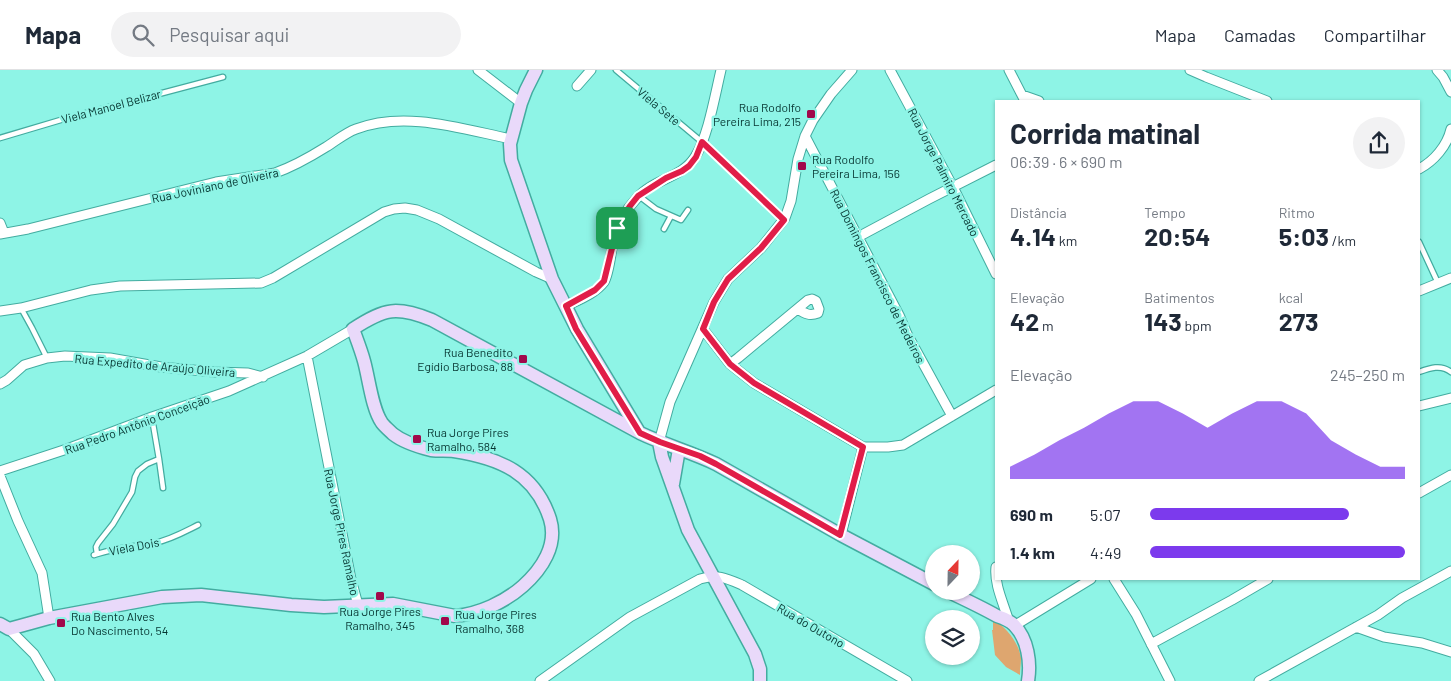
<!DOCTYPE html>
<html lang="pt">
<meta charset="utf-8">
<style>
:root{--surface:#fff;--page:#f2f2f3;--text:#1f2937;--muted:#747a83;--line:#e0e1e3;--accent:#7c3aed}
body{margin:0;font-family:Barlow,sans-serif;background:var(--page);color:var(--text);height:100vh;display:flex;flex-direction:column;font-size:19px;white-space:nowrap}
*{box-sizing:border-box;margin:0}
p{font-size:16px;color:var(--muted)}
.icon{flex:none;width:28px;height:28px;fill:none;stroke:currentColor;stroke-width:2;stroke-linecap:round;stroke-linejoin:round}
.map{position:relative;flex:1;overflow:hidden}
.sheet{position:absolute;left:995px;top:30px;width:425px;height:480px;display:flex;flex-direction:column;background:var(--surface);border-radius:0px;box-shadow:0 1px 4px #0004}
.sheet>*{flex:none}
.needle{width:32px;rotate:22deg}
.controls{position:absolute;left:925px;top:475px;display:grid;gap:10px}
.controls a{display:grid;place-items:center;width:55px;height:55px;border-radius:50%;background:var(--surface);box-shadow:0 1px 4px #0004;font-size:25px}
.pin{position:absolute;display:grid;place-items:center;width:42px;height:42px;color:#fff;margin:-21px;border-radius:10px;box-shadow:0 2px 8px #0006}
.round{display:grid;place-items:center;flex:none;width:52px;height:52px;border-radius:26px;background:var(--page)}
.summary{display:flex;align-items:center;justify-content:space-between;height:85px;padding:0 15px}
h1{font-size:28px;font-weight:700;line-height:38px}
.stats{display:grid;grid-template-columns:repeat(3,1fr);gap:8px;height:85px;padding:5px 15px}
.stats div{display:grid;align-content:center}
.stats b{font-size:25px;font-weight:700}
.stats small{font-size:14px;font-weight:400}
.stats p{font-size:14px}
.chart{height:140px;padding:10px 15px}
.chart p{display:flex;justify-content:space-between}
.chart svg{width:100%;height:90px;margin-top:5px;fill:var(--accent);opacity:.7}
ul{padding:0 15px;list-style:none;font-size:16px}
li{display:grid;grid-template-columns:80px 60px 1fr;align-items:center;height:38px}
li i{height:12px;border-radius:6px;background:var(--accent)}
header{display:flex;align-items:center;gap:30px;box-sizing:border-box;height:70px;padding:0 25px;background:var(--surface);border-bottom:1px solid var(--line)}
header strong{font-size:24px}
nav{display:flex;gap:28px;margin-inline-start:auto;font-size:18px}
.search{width:350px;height:45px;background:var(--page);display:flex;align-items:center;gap:12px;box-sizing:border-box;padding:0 18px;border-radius:28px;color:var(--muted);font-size:19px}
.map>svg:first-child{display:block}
</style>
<header>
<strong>Mapa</strong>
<div class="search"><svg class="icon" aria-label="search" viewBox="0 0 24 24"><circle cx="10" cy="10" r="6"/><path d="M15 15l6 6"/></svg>Pesquisar aqui</div>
<nav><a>Mapa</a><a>Camadas</a><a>Compartilhar</a></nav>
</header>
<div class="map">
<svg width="1451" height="611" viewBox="0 0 1451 611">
<rect width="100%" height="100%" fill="#8ef4e6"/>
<path fill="#dea66f" d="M993,549c13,8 26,24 28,39 0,6 -1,11 -1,17l-14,-8 -11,-12 -3,-25h1z"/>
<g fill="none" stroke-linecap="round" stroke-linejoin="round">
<g stroke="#43aca0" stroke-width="7">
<path id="lane" d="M616,0l86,72 83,78
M0,68l64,-19 159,-42
M639,126l17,13 25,11 7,-10
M664,159l7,-13
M1419,172l19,41
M21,238l11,20 15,30
M1419,302c11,-4 22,-8 32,0
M152,348l7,41 4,29
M97,484c19,-6 38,-8 57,-11 16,-3 30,-11 44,-18
M94,485l3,-1 -1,-7 2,-4 15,-19 19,-32 3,-15 3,-6 9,-7 12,-5"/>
</g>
<g stroke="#43aca0" stroke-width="11">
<path id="street" d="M478,0l43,33
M890,0l63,117 43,87
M1009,0l16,31
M1190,0l16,7 61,24
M1437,0l6,7 8,15
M577,16l14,-16
M1022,25l17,6
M805,66l94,179 8,19 45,82
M1419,99c15,-8 28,-23 32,-40
M0,153l4,10
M0,164l28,-5 188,-47 59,-9c17,-6 35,-16 51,-26 10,-6 19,-14 30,-18 49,-19 106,0 155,10
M858,167l71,-38 67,-34
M1419,221l32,-13
M566,236c12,-6 29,-12 38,-24 6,-10 7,-33 10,-45 3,-14 13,-28 23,-39 16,-19 45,-20 58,-41 13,-20 20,-62 26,-87
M0,241l21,-3 70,-18 29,-4 141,-3 12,-5 111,-66 10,-3 11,-1 12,2 22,9 97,53 16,7
M703,259l27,35 24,19 109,64 -22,88
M307,286l44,223 7,26
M730,294l8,-6 70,-58 4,-1 4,2 3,8 -1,4c-8,3 -13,1 -20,-4
M0,314l7,-4 17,-15 23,-7 18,-2 45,2 51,9 53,5 34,1 15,4
M1419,336l32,-8
M659,372l11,-40 44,-100 14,-23 33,-31 24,-30 6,-17 7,-42 7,-23 8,-16 18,-26 21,-24
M863,377h25l15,-2 93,-55
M0,401l67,-22 85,-32 77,-26 78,-35 46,-27
M0,406l18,45 24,52 7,45
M1419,423l32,-18
M996,497c-2,18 8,37 13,55
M1114,509l22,35 34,67
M1014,556l77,-47
M1356,557l28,10 38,6 29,9
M9,559l25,25 16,27
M1151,574l81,-44 36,-21
M540,611l90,-64 70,-38c18,-5 26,-1 42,6l165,96
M1259,611l119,-66 24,-17 49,-27"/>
</g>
<g stroke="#43aca0" stroke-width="15">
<path id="secondary" d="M536,0l-10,20 -5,13 -11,41 1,16 41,119 25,50 62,103
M659,372l3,15 26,73 67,124 5,15v12
M673,414l6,-35
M947,521c17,8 34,16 50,25 6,2 13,5 17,9 14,14 17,38 14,56
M0,554l9,5 40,-11 113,-21 39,-2 90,10 33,2 69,-3 62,12c24,-2 50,-14 68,-30 19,-17 35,-41 27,-67 -15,-46 -50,-61 -96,-68 -7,-1 -15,0 -23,-1 -12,-3 -28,-8 -38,-16 -3,-3 -8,-7 -11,-11 -10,-14 -13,-44 -18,-62 -3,-11 -7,-21 -11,-32 32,-21 44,-23 79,-9l208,113c25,12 51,19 76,31l125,71 93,49"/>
</g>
<use href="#lane" stroke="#fff" stroke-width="4.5"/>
<use href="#street" stroke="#fff" stroke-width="9"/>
<use href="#secondary" stroke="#e9d9fa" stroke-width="12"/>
</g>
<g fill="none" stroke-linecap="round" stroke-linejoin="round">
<g stroke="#fff" stroke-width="10">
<path id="route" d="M702,72l82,78 -23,28 -33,31 -14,23 -11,27 27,35 24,19 109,64 -23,88 -124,-71 -16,-8 -40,-14 -20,-9 -64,-104 -10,-23 29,-16 9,-9 13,-53 13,-22 8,-10 28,-18 16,-7 7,-5 7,-9z"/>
</g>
<use href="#route" stroke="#e11d48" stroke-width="6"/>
</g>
<g fill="#a1084b" stroke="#8ef4e6" stroke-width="2">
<rect x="806" y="39" width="10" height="10" rx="2.5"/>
<rect x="797" y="91" width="10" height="10" rx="2.5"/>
<rect x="518" y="284" width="10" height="10" rx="2.5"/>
<rect x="412" y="364" width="10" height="10" rx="2.5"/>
<rect x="375" y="521" width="10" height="10" rx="2.5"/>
<rect x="440" y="546" width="10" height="10" rx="2.5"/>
<rect x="56" y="548" width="10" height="10" rx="2.5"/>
</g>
<g text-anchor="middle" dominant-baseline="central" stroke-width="5" stroke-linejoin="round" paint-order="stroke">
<g font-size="12" fill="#053430" stroke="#8ef4e6">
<text transform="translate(111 36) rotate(-15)">Viela Manoel Belizar</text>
<text transform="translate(659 36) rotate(40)">Viela Sete</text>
<text transform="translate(944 102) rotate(63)">Rua Jorge Palmiro Mercado</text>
<text transform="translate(215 115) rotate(-12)">Rua Joviniano de Oliveira</text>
<text transform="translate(878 206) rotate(63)">Rua Domingos Francisco de Medeiros</text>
<text transform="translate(155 295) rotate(5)">Rua Expedito de Araújo Oliveira</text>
<text transform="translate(137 354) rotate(-20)">Rua Pedro Antônio Conceição</text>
<text transform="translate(342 462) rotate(78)">Rua Jorge Pires Ramalho</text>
<text transform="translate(134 476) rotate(-11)">Viela Dois</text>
<text transform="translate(811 555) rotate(30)">Rua do Outono</text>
</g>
<g font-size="12" fill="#053430" stroke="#8ef4e6" text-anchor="start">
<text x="801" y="37" text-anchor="end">Rua Rodolfo<tspan x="801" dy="14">Pereira Lima, 215</tspan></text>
<text x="812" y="89">Rua Rodolfo<tspan x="812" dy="14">Pereira Lima, 156</tspan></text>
<text x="513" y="282" text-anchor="end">Rua Benedito<tspan x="513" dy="14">Egídio Barbosa, 88</tspan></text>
<text x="427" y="362">Rua Jorge Pires<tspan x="427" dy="14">Ramalho, 584</tspan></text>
<text x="380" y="541" text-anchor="middle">Rua Jorge Pires<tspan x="380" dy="14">Ramalho, 345</tspan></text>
<text x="455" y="544">Rua Jorge Pires<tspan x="455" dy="14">Ramalho, 368</tspan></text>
<text x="71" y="546">Rua Bento Alves<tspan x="71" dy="14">Do Nascimento, 54</tspan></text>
</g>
</g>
</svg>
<div class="controls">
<a><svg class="needle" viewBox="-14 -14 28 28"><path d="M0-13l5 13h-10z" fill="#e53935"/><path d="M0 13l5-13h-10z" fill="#747a83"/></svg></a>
<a><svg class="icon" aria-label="layers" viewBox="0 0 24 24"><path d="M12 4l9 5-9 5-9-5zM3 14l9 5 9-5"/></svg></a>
</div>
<div class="pin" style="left:617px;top:158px;background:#1e9e55"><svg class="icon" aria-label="arrive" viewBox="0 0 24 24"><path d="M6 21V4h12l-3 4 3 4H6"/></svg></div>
<section class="sheet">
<div class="summary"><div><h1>Corrida matinal</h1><p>06:39 · 6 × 690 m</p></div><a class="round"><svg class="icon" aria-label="share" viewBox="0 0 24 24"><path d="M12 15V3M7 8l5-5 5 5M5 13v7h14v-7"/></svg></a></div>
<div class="stats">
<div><p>Distância</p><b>4.14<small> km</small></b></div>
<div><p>Tempo</p><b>20:54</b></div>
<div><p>Ritmo</p><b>5:03<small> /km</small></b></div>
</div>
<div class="stats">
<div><p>Elevação</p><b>42<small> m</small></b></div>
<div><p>Batimentos</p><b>143<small> bpm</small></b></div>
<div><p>kcal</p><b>273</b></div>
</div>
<div class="chart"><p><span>Elevação</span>245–250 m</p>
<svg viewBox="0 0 160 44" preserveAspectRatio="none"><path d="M0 44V38L10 32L20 25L30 19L40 12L50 6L60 6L70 12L80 19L90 12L100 6L110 6L120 12L130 25L140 32L150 38L160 38V44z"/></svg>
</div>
<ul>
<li><b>690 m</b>5:07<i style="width:78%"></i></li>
<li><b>1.4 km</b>4:49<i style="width:100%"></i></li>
</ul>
</section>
</div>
